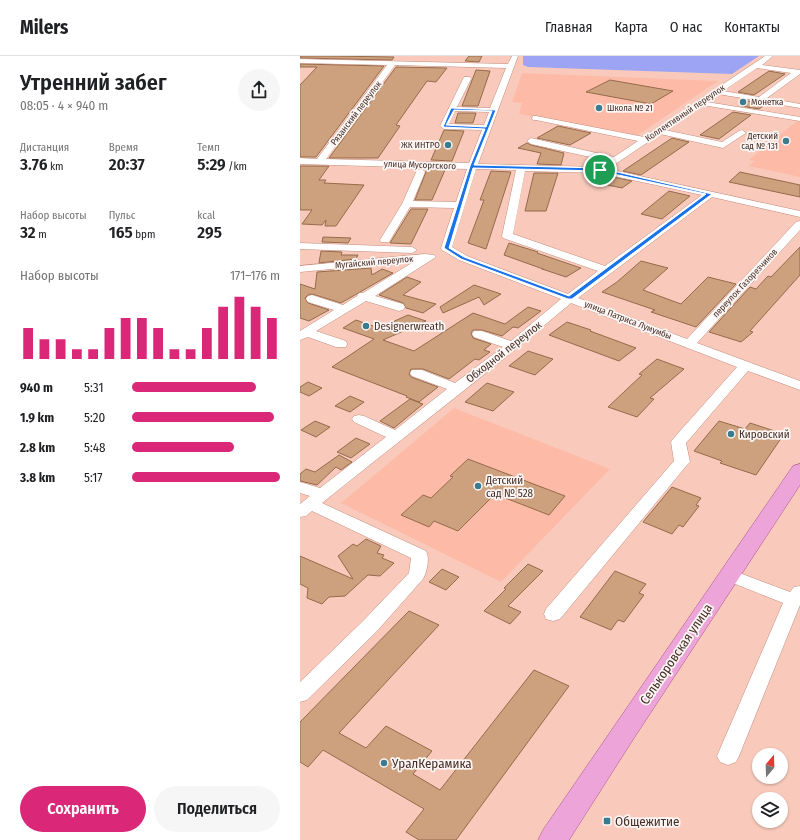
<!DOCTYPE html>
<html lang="ru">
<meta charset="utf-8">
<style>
:root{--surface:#fff;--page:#f6f6f6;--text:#202124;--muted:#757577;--line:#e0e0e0;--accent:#db2777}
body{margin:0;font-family:"Fira Sans Condensed",sans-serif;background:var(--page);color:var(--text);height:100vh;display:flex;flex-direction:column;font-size:15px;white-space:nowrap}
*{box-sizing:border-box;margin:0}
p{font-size:13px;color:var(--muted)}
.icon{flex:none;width:22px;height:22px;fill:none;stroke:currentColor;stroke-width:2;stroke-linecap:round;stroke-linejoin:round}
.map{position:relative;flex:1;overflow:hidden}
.drawer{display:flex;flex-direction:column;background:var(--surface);width:300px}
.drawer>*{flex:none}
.needle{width:26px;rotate:19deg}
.fabs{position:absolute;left:452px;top:692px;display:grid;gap:8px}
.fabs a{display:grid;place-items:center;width:36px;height:36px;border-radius:50%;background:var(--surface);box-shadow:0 1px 3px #0004;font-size:20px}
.pin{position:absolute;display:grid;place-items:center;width:34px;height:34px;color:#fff;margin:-17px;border:2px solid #fff;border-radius:50%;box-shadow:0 1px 4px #0007}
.round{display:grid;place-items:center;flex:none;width:42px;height:42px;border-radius:21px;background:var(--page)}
.overview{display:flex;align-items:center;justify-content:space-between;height:68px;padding:0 20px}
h1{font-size:22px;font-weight:600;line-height:30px}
.figures{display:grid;grid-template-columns:repeat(3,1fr);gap:6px;height:68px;padding:4px 20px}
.figures div{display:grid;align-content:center}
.figures b{font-size:17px;font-weight:600}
.figures small{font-size:11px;font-weight:400}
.figures p{font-size:11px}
.chart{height:112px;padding:8px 20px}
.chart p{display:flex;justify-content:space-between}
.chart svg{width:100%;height:72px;margin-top:4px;stroke:var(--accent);stroke-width:6}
.button{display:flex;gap:8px;margin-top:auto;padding:8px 20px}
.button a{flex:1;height:46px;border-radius:24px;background:var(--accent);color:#fff;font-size:16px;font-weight:600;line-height:46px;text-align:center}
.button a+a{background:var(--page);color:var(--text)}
ul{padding:0 20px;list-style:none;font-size:13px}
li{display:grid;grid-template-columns:64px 48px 1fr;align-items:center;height:30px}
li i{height:10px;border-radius:5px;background:var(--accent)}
header{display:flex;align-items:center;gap:24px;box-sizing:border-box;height:56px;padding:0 20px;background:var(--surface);border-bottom:1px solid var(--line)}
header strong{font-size:19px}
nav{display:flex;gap:22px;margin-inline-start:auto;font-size:14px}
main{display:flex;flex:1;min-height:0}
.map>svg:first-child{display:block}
</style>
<header>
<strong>Milers</strong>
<nav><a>Главная</a><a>Карта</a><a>О нас</a><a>Контакты</a></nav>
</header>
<main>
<section class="drawer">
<div class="overview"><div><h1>Утренний забег</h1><p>08:05 · 4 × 940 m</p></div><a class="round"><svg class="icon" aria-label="share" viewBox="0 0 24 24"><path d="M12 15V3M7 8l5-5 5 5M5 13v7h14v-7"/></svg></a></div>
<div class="figures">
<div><p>Дистанция</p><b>3.76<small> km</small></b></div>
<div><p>Время</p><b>20:37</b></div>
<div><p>Темп</p><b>5:29<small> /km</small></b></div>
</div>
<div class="figures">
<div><p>Набор высоты</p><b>32<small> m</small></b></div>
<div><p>Пульс</p><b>165<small> bpm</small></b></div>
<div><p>kcal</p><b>295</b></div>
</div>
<div class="chart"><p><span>Набор высоты</span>171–176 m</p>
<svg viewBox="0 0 160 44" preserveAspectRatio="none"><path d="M5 44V25M15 44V32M25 44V32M35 44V38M45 44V38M55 44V25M65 44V19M75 44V19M85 44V25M95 44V38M105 44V38M115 44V25M125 44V12M135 44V6M145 44V12M155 44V19"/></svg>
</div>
<ul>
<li><b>940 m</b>5:31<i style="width:84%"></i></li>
<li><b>1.9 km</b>5:20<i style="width:96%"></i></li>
<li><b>2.8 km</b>5:48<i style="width:69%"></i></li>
<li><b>3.8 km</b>5:17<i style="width:100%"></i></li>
</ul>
<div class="button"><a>Сохранить</a><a>Поделиться</a></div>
</section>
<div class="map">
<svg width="500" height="784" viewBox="0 0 500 784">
<rect width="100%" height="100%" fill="#f9cabc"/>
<path fill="#fdbba7" d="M222,17l196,8 -83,56 -116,-23 3,-11 -10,-1z
M497,65l3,1v55l-51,-11 6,-5 -6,-1z
M154,352l156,61 -109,113 -160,-79z"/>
<path fill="#9ca4f3" d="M223,0h236l-27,18 -204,-7 -5,-2z"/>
<path fill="#cda07e" stroke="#956b4b" d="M0,0h29l65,1 -2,3 -92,-2z
M169,0h13l-3,6 -14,-1z
M0,8l84,2 -68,91h-16v-72l17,-18h-17z
M96,11l51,1 -11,14 -9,-1 -31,44 4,1 -22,32h-49z
M176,14l14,1 -12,35h-16z
M469,15l16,3 -31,21 -16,-3z
M310,24l63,11 -22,13 -65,-12z
M448,45l18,3 -7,5 -18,-3z
M433,56l18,3 -32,24 -19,-4z
M158,57h18l-3,10h-18z
M258,70l33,7 -21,12 -33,-7z
M144,74l20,1 -12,30 -21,-1z
M372,82l17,4 -48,33 -18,-4z
M227,87l4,2 33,8 -3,12 -24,-1 4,-11 -23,-5z
M0,110h29l-10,14h7l-2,3 40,2 -28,41h-11l1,-6 -4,5 -20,-1 10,-14h-12z
M127,113l18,1 -13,30h-17z
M191,115l20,1 -25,77 -18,-6 16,-43h-4z
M440,116l60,13v12l-71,-15z
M234,117h24l-12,38h-21z
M313,121l19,4 -10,7 -19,-4z
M369,135l21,5 -28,23 -21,-5z
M111,153h17l-17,35 -21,-1z
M23,181l28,1 -3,5 -26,-1z
M209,187l29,9 -1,1 44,15 -15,9 -24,-8h1l-39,-14z
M500,191v28l-50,56 3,1 -12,10 -32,-10 41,-45 6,2 12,-13 3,1z
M21,195l21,1 -1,3h17l-2,4 -37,4z
M341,205l27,7 -25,22 38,14 27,-27 28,7 -40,43 -45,-15 4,-2 -53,-18 15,-10z
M71,212l1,7 10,-6 11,4 -52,30 -29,-9 -4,1 -3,3 3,5 21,7 -20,11 -9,-3v-34l15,5 2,-17z
M107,221l14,5 -18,13 33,9 -13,9 -17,-5 -3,-5 -24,-8z
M174,229l27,9 -17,11 -5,-8 -36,16 -3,-6z
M228,251l13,4 -23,17 -5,-1 -11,9 -20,-6h-9l-2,3 2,5 18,6 -7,6 6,2 -11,8 -4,-1 -26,20 -26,-10h-12l-2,5 2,3 27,10 -19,15 -13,-5 1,-1 -75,-29 42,-28 -31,-11 13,-8 23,8 29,-13 18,6 -43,19 31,11 59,-38 32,11z
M267,266l24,8 -1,1 46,17 -17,13 -70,-26z
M228,295l25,8 -18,16 -26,-9z
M357,303l27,10 -34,29 4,1 -17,18 -29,-10 34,-32 -3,-1z
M8,326l14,6 -13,8 -9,-4v-5z
M187,327l27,9 -21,19 -28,-9z
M50,340l14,6 -14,10 -15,-6z
M110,343l13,5 -29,24 -14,-7z
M15,365l15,6 -14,10 -15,-7z
M419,365l26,8 5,-6 34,11 -28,41 -36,-12 2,-2 -28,-10z
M56,382l14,6 -19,14 -14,-6z
M39,399l13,7 -11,8 -5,-3 -19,18 -17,-4v-7l6,-5 9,3z
M168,403l97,37 -16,19 -54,-21 -37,37 -24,-10 -5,6 -28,-12 22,-20 8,3 22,-21 -3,-1z
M372,431l29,11 -5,7 3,1 -16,21 -4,-2 -7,9 -29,-12z
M66,483l15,7 -4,7 7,2 -2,3 12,5 -14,13 -12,-1 -23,21 -16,1 -7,7 -15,-6 1,-10 -8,-4v-28l53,23 -15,-23 15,-12 4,2z
M228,508l15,7 -35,35 13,6 -11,12 -26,-13 22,-22 -2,-1z
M142,513l17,8 -13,13 -17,-8z
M315,515l31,13 -7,9 5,2 -20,27 -6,-2 -7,10 -31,-13z
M109,555l30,14 -100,108 27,15 20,-22 46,25 -19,23 27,16 94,-120 35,16 -113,154h-37l-13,-8 18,-23 -101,-59 -15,17 -8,-5v-40z"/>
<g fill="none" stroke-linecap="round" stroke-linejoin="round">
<g stroke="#c28c7b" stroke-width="1">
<path id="minor" d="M212,0h6l-40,108 120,3 10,-6 -77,-17 -4,-3 4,-3 83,19 24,-16 -102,-21h-3l-1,-2 1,-2h3l108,21 121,-81h8l-11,9 38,5v4l-33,24 33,6v4l-82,-14 -11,8 93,15v4l-98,-16 -37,25 57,12 17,-11 3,-1 4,3 -23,15 -63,-14 -52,35 192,42v6l-88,-20 -134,101 109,41 109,-117 4,-1v9l-103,113 103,38v9l-52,-19 -62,72 4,19 -3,3 -127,154 -7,2 -7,-2 -2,-5 2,-5 128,-148 -3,-19 2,-3 64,-72 -166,-64c-81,69 -166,133 -249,200l104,48c4,7 1,21 -3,28l-46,52 -70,69 -7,2v-20l63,-61 46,-48 2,-15 -99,-47 -6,5 -6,1v-13l10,-8 -10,-3v-11l20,6 66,-51 -32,-15 -2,-3 2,-3 5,-1 5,1 31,14 52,-41 -35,-13 -2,-3 2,-3h10l33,13 48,-36 -29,-10 -2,-3 2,-3h8l29,10 50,-42 -102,-39 -17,-10 -1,-2 13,-40 -44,-1 -21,35h-8l-1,-2 22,-36 15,-34h6l2,2 -12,29 43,1 11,-33 -167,-5v-6l17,1 70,-94 -87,-2v-4l208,5zM95,9l111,3 -16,40 -33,-1 14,-28 -1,-2h-6l-24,49 4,3 38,1 -13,33 -143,-4zM457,12l34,5 -32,24 -36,-6zM155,55l34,1 -5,13 -35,-1zM176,113l40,1 -14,66 1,2 95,33 -30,23 -101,-38 -15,-9zM225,115l75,2 102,22 -97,71 -92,-32z
M0,187l112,4 5,3 -5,3 -112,-4z
M125,198l9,1 2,2 -61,39 28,8 2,3 -2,3 -4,1 -33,-10 -50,30 30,10 1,3 -1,3h-10l-28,-10 -8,3v-9l34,-21 -26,-8 -2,-3 2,-3 4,-1 31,10 14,-9 2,-3h4l52,-32 -115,11v-6z
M429,513l61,23 4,-5 6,-1v19l-61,151 -3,6 -8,3 -8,-3 -3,-6 66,-153 -60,-24 -3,-4 3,-4z"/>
</g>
<g stroke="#a9548a" stroke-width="1">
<path id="major" d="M500,408v21l-166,253 -65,102h-31l5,-10 250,-364z"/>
</g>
<use href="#minor" fill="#fff" fill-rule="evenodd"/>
<use href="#major" fill="#eca4d9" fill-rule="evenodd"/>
</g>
<path fill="#1a73e8" stroke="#fff" fill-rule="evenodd" d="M151,52l45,2 -22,55 126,3 112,26 -140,105h-4l-107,-40 -17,-11 26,-82 15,-37 -42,-2zM154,54l38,1 -6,16 -40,-2zM173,112l127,3 106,23 -137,102 -105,-39 -15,-9z"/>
<g fill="#3a7c8e" stroke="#fcf6f4" stroke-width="1.5">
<circle cx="443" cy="46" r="4"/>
<circle cx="299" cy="52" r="4"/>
<circle cx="486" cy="85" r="4"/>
<circle cx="148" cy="89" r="4"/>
<circle cx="66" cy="270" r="4"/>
<circle cx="431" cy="378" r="4"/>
<circle cx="178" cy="430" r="4"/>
<circle cx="84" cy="707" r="4"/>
<rect x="303" y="761" width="8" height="8" rx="2"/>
</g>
<g text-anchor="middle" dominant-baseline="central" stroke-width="3.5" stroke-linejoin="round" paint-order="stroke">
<g font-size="9" fill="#452e27" stroke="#fcf6f4" text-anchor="start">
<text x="451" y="46">Монетка</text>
<text x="307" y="52">Школа № 21</text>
<text x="478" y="80" text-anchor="end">Детский<tspan x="478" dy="10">сад № 131</tspan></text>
<text x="140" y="89" text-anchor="end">ЖК ИНТРО</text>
</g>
<g font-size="9" fill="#452e27" stroke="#fcf6f4">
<text transform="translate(56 57) rotate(-53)">Рязанский переулок</text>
<text transform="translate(385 57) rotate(-34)">Коллективный переулок</text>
<text transform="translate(120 109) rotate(2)">улица Мусоргского</text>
<text transform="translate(74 206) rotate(-5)">Мугайский переулок</text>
<text transform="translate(445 227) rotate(-47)">переулок Газорезчиков</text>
<text transform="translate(328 264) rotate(21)">улица Патриса Лумумбы</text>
</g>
<g font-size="11" fill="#452e27" stroke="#fcf6f4" text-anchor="start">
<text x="74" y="270">Designerwreath</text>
<text x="439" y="378">Кировский</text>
<text x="186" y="424">Детский<tspan x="186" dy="13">сад № 528</tspan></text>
</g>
<g font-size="11" fill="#452e27" stroke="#fcf6f4">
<text transform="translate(204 296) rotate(-38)">Обходной переулок</text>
</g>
<g font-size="13" fill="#452e27" stroke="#fcf6f4">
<text transform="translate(376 598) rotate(-56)">Селькоровская улица</text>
</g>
<g font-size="13" fill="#452e27" stroke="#fcf6f4" text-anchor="start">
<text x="92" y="707">УралКерамика</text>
<text x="315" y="765">Общежитие</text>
</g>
</g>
</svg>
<div class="fabs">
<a><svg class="needle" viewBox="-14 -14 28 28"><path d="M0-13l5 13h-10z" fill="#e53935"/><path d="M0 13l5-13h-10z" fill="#757577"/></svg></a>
<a><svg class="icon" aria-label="layers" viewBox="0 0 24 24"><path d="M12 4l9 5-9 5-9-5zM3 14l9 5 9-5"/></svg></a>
</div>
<div class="pin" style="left:300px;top:114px;background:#1e9e55"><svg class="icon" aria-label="arrive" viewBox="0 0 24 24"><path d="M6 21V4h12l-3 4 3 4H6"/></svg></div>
</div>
</main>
